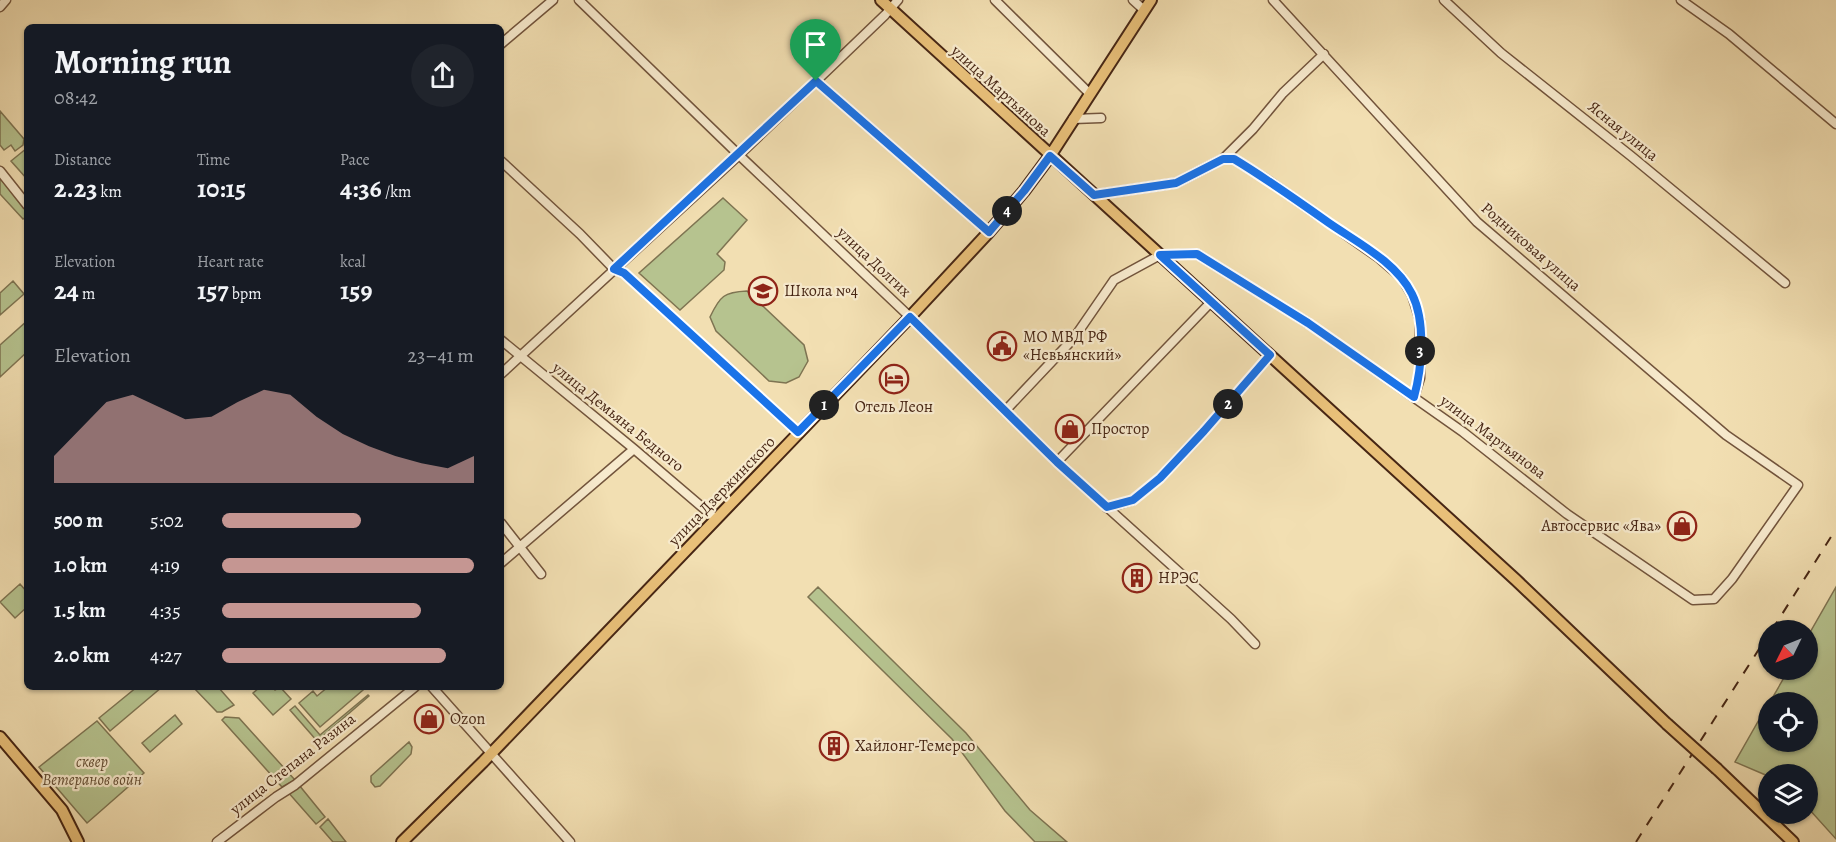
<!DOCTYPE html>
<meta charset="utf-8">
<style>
:root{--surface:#171b24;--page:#20242c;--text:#f1f3f6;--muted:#9ea1a6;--accent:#c59692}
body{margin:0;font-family:Alegreya,serif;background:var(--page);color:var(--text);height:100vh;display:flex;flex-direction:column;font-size:22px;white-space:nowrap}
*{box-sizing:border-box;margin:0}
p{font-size:20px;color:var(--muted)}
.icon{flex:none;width:33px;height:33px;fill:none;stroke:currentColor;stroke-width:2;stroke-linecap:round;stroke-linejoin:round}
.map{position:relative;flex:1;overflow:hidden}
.side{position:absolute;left:24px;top:24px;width:480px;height:666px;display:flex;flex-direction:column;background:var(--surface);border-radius:9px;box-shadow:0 2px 4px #0004}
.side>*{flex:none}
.needle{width:39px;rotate:227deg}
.controls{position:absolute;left:1758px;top:620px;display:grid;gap:12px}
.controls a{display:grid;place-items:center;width:60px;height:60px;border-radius:50%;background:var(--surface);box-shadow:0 2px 4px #0004;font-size:30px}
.pin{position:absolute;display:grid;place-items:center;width:51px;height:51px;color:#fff;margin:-62px -26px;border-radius:50% 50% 50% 0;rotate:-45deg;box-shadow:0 0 6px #0007}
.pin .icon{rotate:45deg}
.km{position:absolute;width:30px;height:30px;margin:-15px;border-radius:50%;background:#222;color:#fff;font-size:16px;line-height:30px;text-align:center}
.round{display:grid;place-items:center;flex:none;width:63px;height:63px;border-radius:32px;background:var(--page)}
.headline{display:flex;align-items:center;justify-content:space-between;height:102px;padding:0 30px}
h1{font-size:33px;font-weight:700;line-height:45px}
.metrics{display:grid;grid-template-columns:repeat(3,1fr);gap:9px;height:102px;padding:6px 30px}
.metrics div{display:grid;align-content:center}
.metrics b{font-size:26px;font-weight:700}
.metrics small{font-size:16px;font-weight:400}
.metrics p{font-size:16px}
.chart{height:168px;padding:12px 30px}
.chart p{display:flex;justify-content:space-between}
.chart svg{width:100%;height:108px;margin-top:6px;fill:var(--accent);opacity:.7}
ul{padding:0 30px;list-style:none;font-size:20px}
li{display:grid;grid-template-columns:96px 72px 1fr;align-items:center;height:45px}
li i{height:15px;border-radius:8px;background:var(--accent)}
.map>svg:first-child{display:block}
</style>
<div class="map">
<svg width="1836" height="842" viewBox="0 0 1836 842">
<rect width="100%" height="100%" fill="#f2dfb2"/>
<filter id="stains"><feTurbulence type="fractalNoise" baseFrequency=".00333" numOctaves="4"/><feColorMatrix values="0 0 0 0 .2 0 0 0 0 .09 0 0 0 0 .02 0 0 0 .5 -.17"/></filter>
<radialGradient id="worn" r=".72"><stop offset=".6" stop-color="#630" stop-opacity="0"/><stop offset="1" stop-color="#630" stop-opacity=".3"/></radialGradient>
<path fill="#b6c38f" stroke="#7e7452" stroke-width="1.5" d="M0,111l24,28 -1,6 -8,6 -4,-6 -7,5 -4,-5z
M27,148v31l-16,-18z
M0,178l27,33v5l-4,3 -23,-25z
M723,198l24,22 -30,34 8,8 -1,8 -44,40 -41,-37z
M13,281l11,13 -24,21v-22z
M747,291l57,54 4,16 -9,16 -13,6 -17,-2 -53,-50 -6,-14c10,-21 14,-25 37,-26z
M27,321v31l-27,25v-32z
M20,584l7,8v15l-12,11 -15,-16z
M818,587l148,146 64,77 37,32h-32l-30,-31 -53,-72 -144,-142z
M1836,587v252l-28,-31v-34h-40v2l-33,-14 33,-58v37h40v-39h-38l19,-33h19v-33z
M137,687h25l-52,44 -11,-13z
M193,687h25l16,18 -12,7h-5z
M260,687h12l3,3 5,-3 11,12 -18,16 -20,-22z
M328,687h27l8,3 -43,37 -21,-24 14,-12 4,5z
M368,695l1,1 -52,45 -27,-31 5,-4 25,29z
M175,715l7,9 -32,28 -8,-9z
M225,717l14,1 56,62 -13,7 -60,-67z
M97,721l47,52 -57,50 -48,-56z
M409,742l3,5 -1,7 -31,32 -5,1 -4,-5v-6z
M299,785l26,32 -9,7 -29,-33z
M328,819l18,23h-13l-13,-15z"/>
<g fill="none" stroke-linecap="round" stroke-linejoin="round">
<g stroke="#72543c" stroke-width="11">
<path id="minor" d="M579,0l160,155 171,162 147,145 174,157 24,25
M995,0l94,93
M1133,0l11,10
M1444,0l57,53 130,103 154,127
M1681,0l48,34 107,90
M0,7l6,-7
M501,44l52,-44
M816,81l173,151
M1073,119l28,-1
M1223,159h11l32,20 113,79 22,19 11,18 8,25v58l-6,19
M501,161l79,73 34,35 10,4 174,159
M0,171l27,34
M1094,195l82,-12 47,-24 30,-30 30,-36 41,-39
M501,340l133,109 82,70
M501,374l238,-219 146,-140 13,-15
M1005,411l69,-73 40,-58 46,-25 37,-1 111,69 155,109 104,82 126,86 21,-1 18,-20 66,-94 -72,-50 -249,-213 -204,-222
M1057,462l155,-161
M1107,508l26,-8 27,-22 44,-47 66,-76
M501,523l40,51
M501,563l133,-114
M432,687l138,155
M217,842l59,-45 19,-12 120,-98"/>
</g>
<g stroke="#472614" stroke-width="14">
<path id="major" d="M881,0l635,580 151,144
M0,737l62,73 16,32
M1717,769l76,73
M402,842l81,-80 427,-445 79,-85 35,-41 26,-35 101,-156"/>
</g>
<use href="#minor" stroke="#f7eacd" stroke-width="8"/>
<use href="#major" stroke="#e9c079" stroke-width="10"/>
<path stroke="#472614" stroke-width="2" stroke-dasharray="10 10" stroke-linecap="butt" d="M1772,630l64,-101
M1636,842l132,-207"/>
<g stroke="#472614" stroke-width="14" stroke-linecap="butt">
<path id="major-bridge" d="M1667,724l50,45"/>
</g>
<use href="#major-bridge" stroke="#e9c079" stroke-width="10"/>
</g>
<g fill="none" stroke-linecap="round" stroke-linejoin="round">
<g stroke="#fff" stroke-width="12">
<path id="route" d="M816,81l173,151 35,-41 26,-35 44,39 82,-12 47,-24h11c33,20 64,42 95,64 29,20 67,39 83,71 14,28 10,74 2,103l-106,-74 -111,-69 -37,1 110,100 -66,76 -44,47 -27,22 -26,7 -50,-45 -147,-145 -112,115 -174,-159 -10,-4z"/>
</g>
<use href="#route" stroke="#1a73e8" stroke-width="8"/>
</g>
<defs>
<g id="school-ring" transform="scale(1.5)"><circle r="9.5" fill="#f7eacd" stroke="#8f2418" stroke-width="1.5"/><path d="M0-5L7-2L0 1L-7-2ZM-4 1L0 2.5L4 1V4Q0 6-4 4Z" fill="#8f2418"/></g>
<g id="civic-ring" transform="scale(1.5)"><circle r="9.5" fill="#f7eacd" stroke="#8f2418" stroke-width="1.5"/><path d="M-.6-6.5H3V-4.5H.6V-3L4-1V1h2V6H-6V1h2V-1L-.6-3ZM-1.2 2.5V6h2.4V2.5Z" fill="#8f2418"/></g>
<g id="hotel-ring" transform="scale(1.5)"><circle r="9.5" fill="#f7eacd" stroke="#8f2418" stroke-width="1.5"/><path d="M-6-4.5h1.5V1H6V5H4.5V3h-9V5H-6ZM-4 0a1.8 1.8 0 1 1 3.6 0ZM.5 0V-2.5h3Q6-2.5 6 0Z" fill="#8f2418"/></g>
<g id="shop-ring" transform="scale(1.5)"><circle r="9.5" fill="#f7eacd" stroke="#8f2418" stroke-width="1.5"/><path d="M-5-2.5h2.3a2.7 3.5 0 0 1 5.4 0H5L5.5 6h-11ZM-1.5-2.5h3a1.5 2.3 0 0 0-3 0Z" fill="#8f2418"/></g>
<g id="building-ring" transform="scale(1.5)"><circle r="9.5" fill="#f7eacd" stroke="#8f2418" stroke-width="1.5"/><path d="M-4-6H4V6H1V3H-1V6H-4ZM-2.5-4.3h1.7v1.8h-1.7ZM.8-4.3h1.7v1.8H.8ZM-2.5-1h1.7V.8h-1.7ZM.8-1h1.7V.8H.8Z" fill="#8f2418"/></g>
</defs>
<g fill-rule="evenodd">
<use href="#school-ring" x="763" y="291"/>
<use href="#civic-ring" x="1002" y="346"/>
<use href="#hotel-ring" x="894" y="379"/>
<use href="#shop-ring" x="1070" y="429"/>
<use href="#shop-ring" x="1682" y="526"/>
<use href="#building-ring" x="1137" y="578"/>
<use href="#shop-ring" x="429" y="719"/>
<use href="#building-ring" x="834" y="746"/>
</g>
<g text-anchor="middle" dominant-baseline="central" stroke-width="4.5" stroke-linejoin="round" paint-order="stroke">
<g font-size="16" fill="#472614" stroke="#f7eacd">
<text transform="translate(1001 91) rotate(42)">улица Мартьянова</text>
<text transform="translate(1623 131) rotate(39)">Ясная улица</text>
<text transform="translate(1531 247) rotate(41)">Родниковая улица</text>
<text transform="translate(874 262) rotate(43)">улица Долгих</text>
<text transform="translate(618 417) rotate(39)">улица Демьяна Бедного</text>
<text transform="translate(1493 437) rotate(37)">улица Мартьянова</text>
<text transform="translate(722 491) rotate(-46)">улица Дзержинского</text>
<text transform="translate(293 764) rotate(-38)">улица Степана Разина</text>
</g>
<g font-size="16" fill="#472614" stroke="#f7eacd" text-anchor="start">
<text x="784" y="291">Школа №4</text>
<text x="1023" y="337">МО МВД РФ<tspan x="1023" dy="18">«Невьянский»</tspan></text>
<text x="894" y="407" text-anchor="middle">Отель Леон</text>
<text x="1091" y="429">Простор</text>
<text x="1661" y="526" text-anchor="end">Автосервис «Ява»</text>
<text x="1158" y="578">НРЭС</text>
<text x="450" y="719">Ozon</text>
<text x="855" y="746">Хайлонг-Темерсо</text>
</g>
<g font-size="16" font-style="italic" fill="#634d33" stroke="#f7eacd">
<text x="92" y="762">сквер<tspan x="92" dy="18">Ветеранов войн</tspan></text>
</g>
</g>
<rect width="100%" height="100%" filter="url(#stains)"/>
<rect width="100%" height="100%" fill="url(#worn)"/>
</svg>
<div class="controls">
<a><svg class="needle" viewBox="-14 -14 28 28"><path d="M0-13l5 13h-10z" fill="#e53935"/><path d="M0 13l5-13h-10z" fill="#9ea1a6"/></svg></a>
<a><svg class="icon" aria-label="locate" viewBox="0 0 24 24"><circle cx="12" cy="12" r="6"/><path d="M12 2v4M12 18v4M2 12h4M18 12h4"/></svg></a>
<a><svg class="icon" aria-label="layers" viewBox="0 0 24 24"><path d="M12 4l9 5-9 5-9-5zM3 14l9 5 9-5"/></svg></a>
</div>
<div class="pin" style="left:816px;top:81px;background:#1e9e55"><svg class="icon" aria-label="arrive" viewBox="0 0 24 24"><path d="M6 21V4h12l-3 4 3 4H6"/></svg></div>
<b class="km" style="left:824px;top:405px">1</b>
<b class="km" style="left:1228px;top:404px">2</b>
<b class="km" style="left:1420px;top:351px">3</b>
<b class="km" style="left:1007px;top:211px">4</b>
<section class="side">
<div class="headline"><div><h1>Morning run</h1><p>08:42</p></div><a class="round"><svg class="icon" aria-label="share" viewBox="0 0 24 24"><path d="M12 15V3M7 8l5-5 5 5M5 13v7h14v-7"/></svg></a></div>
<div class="metrics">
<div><p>Distance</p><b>2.23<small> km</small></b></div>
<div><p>Time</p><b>10:15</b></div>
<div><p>Pace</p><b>4:36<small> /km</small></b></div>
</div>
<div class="metrics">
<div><p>Elevation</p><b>24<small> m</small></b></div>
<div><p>Heart rate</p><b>157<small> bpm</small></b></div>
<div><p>kcal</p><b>159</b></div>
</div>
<div class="chart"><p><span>Elevation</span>23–41 m</p>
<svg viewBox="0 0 160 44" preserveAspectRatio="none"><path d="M0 44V33L10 22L20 11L30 8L40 13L50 18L60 17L70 11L80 6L90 8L100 17L110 24L120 29L130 33L140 36L150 38L160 33V44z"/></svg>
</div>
<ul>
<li><b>500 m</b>5:02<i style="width:55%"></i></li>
<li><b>1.0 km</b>4:19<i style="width:100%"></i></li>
<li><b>1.5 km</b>4:35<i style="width:79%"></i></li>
<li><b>2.0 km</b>4:27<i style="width:89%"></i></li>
</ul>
</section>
</div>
